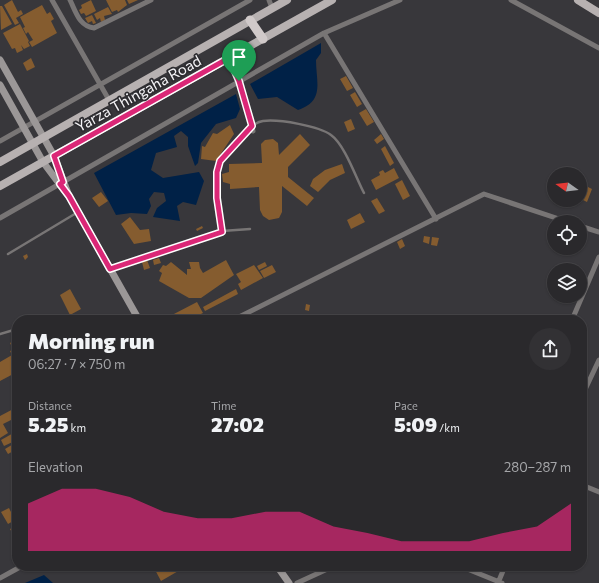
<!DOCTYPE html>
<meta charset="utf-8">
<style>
:root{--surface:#2a292c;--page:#323134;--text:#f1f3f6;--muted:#a5a6a9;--line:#464548;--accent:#db2777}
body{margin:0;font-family:Commissioner,sans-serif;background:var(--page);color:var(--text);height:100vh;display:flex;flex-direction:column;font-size:15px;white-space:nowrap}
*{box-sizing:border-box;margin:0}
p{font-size:13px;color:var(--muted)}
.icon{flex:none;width:22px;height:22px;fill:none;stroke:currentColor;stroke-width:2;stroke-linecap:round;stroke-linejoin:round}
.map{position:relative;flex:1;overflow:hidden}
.drawer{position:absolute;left:12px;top:315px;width:575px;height:256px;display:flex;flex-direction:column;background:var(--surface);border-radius:16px;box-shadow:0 1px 3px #0004,0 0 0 1px var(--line)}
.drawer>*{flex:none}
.needle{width:26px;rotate:284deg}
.tools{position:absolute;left:547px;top:167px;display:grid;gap:8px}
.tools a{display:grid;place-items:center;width:40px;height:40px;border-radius:50%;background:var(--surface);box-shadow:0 1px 3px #0004,0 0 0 1px var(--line);font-size:20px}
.pin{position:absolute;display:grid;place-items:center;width:34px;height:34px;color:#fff;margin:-41px -17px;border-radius:50% 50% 50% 0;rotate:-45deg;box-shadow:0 0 4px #0007}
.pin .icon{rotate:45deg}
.round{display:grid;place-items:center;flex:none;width:42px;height:42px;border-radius:21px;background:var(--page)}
.summary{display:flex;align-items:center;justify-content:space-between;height:68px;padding:0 16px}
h1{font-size:22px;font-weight:800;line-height:30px}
.metrics{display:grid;grid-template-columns:repeat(3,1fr);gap:6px;height:68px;padding:4px 16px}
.metrics div{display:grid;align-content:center}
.metrics b{font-size:20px;font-weight:800}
.metrics small{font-size:11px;font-weight:400}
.metrics p{font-size:11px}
.chart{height:112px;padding:8px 16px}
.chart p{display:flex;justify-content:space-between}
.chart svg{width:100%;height:72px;margin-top:4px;fill:var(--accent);opacity:.7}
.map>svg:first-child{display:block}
</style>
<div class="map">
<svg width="599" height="583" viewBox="0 0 599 583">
<rect width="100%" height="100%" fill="#38373b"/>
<path fill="#002147" d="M321,43v10l-5,7c0,22 9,41 -18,50l-21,-13 -19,2 -8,-15z
M236,94l4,15 -4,9 -20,6 -15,19 -3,20 -3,3 -7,-20v-9l-7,-6 -7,5 3,11 -21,6 -5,17 12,8 36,-6 5,9 -8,24 -13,-3 -6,4 3,15 -27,-4 4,-9 9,-7 -2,-8 -10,-1 -5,7 2,7 -4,8 -16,-1 -15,2 -22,-42z
M44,575l9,8h-28z"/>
<path fill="#855c2f" d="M12,0l6,12 3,-2 2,4 -7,4 3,5 -4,2 -11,-20z
M91,0l5,11 -10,5 -2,-3 -3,1 -2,-4 3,-2 -1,-3z
M106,0h19l2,5 -9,7 -1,-2 -5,2z
M127,0h11l-9,4z
M42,5l5,9 3,-2 4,7 -3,2 6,12 -25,14 -3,-5 4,-2 -5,-8 -2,2 -3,-6 2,-1 -5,-10z
M0,6h2l10,18 -11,6z
M108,7l4,7 -8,2 1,4 -4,2 -1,-4 -3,2 -3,-6z
M92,15l4,8 -3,1 -1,-3 -4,2 -3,-5z
M20,24l9,17 -1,1 2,4 -6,3 -3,-4 2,5 -6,3 -2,-5 -3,1 -9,-16z
M31,58l4,9 -8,4 -4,-8z
M346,76l7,12 -6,3 -7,-12z
M355,92l7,12 -5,3 -7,-12z
M366,109l8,13 -7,4 -8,-13z
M351,119l4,10 -7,3 -4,-10z
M230,125l4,9 -18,27 -15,-2 1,-13 3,1 8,-14 4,1z
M300,134l10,11 -22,22v10l26,21 -7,8 -25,-20v26l-3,6 -10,2 -6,-4 -3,-6 -1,-23 -29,2v-5l-7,-2 -1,-8 7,-2v-8l33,-1 -1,-19 4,-4 8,-1 5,4 1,12z
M381,134l3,5 -7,5 -3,-4z
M385,146l9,17 -4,3 -9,-17z
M342,164l3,9 -15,7 -12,12 -8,-6 3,-7 12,-9z
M394,168l5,10 -23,12 -5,-10 9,-5 -1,-3 4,-2 2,3z
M402,180l8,16 -7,4 -8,-16z
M586,186l6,3 -5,13 -6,-3z
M101,192l7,9 -9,6 -7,-9z
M377,198l8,13 -6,3 -8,-13z
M360,213l5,9 -14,7 -4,-9z
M130,217l10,13 9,-1 2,12 -17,3 -13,-20z
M202,226l1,2 -6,3 -1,-2z
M424,236l6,1 -1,7 -6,-2z
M432,237l7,1 -2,8 -6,-1z
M402,239l3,7 -5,3 -3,-7z
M27,254l1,3 -3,3 -2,-4z
M159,258l2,5 -7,2 -1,-5z
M147,260l3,8 -6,2 -2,-8z
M226,260l8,15 -33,23h-12l-30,-17 3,-8 -3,-2 4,-6 3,1 5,-4 16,13v-6h4l-2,-7h10l1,6 3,5z
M265,262l2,4 -8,4 -2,-4z
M254,265l9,13 -22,12 -3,-6 3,-2 -5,-8z
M272,265l4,7 -12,6 -4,-7z
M70,289l11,20 -11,6 -10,-20z
M236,289l2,5 -33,17 -2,-4z
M197,302l6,11 -13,6 -1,-2 -5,3h-9l-3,-5z
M306,304l4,1 -1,6 -4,-1z
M84,314l3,6h-8l-1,-2z
M17,339v33l-17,9v-19l12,-7 -2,-4 6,-3 -3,1 -3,-6z
M17,407v10l-14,7 5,9 -8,5v-22z
M17,431v9l-13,6 -3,-6z
M15,443l2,6 -9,5 -3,-5z
M9,508l6,12 -7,4 -7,-12z
M15,526l2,4 -1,10 -6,-11z
M153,566h34l-26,15z
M197,566h7l1,2 -6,3z"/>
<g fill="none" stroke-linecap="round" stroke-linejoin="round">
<path stroke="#787575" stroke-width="2.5" d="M222,231c-3,-19 -9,-41 -5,-60 3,-14 31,-48 46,-50 16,-2 56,5 68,14 14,10 25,43 33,58
M8,254l70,-42
M111,269l111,-38 28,-2
M0,334l17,-5"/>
<path stroke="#787575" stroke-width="5" d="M52,0l57,100
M70,0c6,12 9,26 24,28l57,-28
M269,0l3,8
M511,0l88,48
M324,33l76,-33
M229,58l10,23 14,50
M0,141l250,-141
M0,218l324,-185 112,186
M580,226l19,6
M233,320l251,-126 84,28
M572,320l27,-63
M582,396l17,-36
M582,485l17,7
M460,566l42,17
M0,578l22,-12
M297,583l37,-17
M498,583l7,-17"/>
<path stroke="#9b9797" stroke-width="7" d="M0,60l54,96 15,40 70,124
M0,85l43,77 21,28
M277,566l12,17"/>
<path stroke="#b7b1b1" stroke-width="8" d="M578,0l21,13
M0,162l287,-162
M0,186l332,-186"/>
<path stroke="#d0c9c9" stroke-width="9" d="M250,20l13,19"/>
</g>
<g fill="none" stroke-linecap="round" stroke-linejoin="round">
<g stroke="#fff" stroke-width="8">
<path id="route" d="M229,58l10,23 13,45 -32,35 -3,11v26l5,34 -112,37 -41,-73 -9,-12 3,-2 -9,-26z"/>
</g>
<use href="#route" stroke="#db2777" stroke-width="5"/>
</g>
<g text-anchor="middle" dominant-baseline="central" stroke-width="3.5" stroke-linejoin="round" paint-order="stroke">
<g font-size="15" fill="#f5f4f7" stroke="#2e2d31">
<text transform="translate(138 93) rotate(-29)">Yarza Thingaha Road</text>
</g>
</g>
</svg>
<div class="tools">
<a><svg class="needle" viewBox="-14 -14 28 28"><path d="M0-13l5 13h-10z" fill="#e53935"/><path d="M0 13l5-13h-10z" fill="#a5a6a9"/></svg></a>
<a><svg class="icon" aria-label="locate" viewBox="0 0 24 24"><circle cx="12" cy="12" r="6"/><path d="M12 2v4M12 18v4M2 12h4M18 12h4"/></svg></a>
<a><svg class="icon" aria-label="layers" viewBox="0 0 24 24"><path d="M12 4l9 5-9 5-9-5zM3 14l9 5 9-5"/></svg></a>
</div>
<div class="pin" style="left:239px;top:81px;background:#1e9e55"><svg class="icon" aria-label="arrive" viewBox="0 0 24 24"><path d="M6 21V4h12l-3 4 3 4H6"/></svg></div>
<section class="drawer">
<div class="summary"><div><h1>Morning run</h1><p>06:27 · 7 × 750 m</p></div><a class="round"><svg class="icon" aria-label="share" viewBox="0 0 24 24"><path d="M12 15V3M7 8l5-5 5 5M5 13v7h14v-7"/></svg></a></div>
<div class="metrics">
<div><p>Distance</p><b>5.25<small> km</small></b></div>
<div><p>Time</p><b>27:02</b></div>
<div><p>Pace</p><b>5:09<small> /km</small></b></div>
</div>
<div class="chart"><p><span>Elevation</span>280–287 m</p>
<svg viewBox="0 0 160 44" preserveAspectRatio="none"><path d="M0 44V15L10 6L20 6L30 11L40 20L50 24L60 24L70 20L80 20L90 29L100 33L110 38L120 38L130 38L140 33L150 29L160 15V44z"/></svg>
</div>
</section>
</div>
